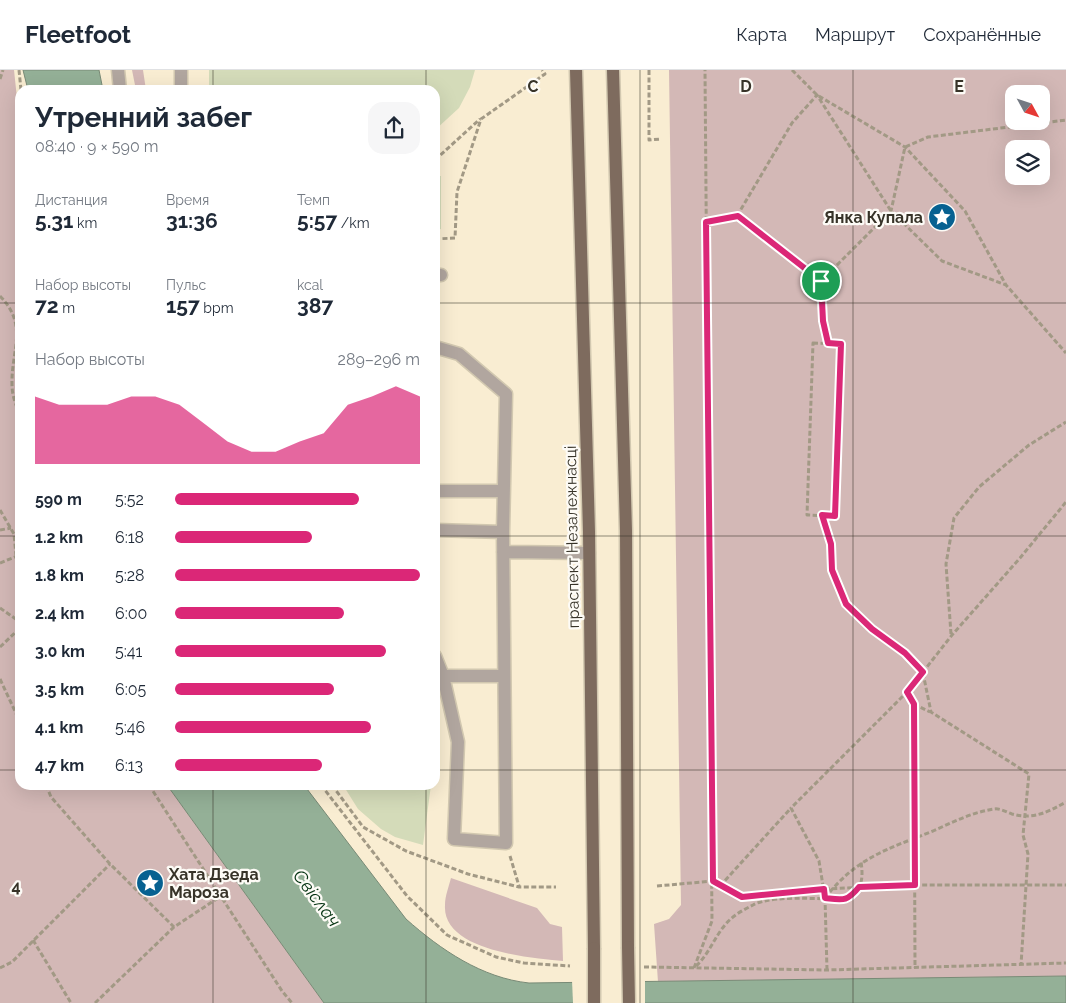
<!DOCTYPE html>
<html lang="ru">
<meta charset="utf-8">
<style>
:root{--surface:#fff;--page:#f6f6f7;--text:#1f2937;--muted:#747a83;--line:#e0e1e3;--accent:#db2777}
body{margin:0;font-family:Raleway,sans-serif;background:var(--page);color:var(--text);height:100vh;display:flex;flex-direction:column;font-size:19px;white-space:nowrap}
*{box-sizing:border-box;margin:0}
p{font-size:16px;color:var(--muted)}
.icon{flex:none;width:28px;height:28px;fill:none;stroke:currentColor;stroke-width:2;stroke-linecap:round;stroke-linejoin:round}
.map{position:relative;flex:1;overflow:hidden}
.details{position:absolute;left:15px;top:15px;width:425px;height:705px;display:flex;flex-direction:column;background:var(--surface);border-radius:15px;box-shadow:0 5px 20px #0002}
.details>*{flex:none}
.needle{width:32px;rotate:130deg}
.controls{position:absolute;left:1005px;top:15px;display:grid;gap:10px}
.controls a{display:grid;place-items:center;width:45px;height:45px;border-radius:10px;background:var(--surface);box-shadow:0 5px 20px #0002;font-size:25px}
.pin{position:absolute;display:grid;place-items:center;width:42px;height:42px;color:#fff;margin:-21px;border:2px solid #fff;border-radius:50%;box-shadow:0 1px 5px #0007}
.round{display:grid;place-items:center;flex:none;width:52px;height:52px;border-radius:15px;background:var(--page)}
.overview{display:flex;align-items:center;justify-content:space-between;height:85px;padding:0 20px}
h1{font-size:28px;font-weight:700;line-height:38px}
.figures{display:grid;grid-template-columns:repeat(3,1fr);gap:8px;height:85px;padding:5px 20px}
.figures div{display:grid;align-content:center}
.figures b{font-size:21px;font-weight:700}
.figures small{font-size:14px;font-weight:400}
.figures p{font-size:14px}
.chart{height:140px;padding:10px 20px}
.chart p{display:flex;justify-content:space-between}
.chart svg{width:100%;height:90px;margin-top:5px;fill:var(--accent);opacity:.7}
ul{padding:0 20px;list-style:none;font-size:16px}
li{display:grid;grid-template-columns:80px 60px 1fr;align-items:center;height:38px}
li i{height:12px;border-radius:6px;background:var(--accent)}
header{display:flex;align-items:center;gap:30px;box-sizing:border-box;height:70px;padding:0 25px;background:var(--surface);border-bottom:1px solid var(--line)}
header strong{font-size:24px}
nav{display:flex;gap:28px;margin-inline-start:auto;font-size:18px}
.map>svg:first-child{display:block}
</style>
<header>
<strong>Fleetfoot</strong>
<nav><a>Карта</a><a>Маршрут</a><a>Сохранённые</a></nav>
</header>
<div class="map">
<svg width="1066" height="933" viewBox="0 0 1066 933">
<rect width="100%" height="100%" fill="#f9edd2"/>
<path fill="#d3b8b6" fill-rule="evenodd" d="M0,0h14l6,57v658h147l157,218h-324z
M132,0h11l3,20h-10z
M669,0h397v906l-408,6 -4,-58 15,-5 12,-14zM1014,24h27v27h-27zM1014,79h27v27h-27z
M451,808l86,30 13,16 12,3 1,34c-32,-3 -121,-10 -118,-56 0,-9 4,-19 6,-27z"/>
<path fill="#94b097" stroke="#788a76" d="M23,0h76l4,20h-75z
M167,715h137l102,134c35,31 76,59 123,64l537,-7v27h-742z"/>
<path fill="#f9edd2" d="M645,909v24h-72l-1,-23z"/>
<path fill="#d4dbb9" d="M209,0h266l-5,17 -11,21 -24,22v-40h-132l-2,-3 -7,3h-85z
M435,106h6v53l-6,1z
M435,347l5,21 -5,16z
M343,715h88l-8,60 -28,-8 -14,-8 -23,-20z
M149,806l8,8 -11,9 -7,-8z"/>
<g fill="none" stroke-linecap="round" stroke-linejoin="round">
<g stroke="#d2c8b0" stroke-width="15">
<path id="minor" d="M118,0l2,20
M181,0v20
M435,205h6
M435,277l24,7 47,40 -3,138 3,311 -52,-4 4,-97 -15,-66 -8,-20
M435,421h68
M435,460l68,2
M503,482l86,1
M443,606h61"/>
</g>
<g stroke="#d2c8b0" stroke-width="15">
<path id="major" d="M576,0l13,462 5,416
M613,0l13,461 2,416"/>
</g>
<path stroke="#a29985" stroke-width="3" stroke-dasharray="5 2.5" stroke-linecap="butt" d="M19,0l2,20
M649,0v70l12,-1
M792,0l25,25 88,52 60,64 41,74 60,68
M0,9l3,-9
M435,90l45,-41
M737,146l55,-93 25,-28 74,116 51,50 64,24
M706,152l31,-6 84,65 2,40 6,22
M435,169l20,-1 2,-46 24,-73 64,-45 -3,-4
M821,211l70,-70 14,-64 23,-10 138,-17
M0,226c29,30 11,54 12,89 0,10 4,21 8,30
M813,273l28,1 -6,172 -28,-1z
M20,398v48
M0,440l14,24 2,21
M822,445l9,29 1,26 15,33 25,26 33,24 18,19 29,-37 68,-77 46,-56
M0,460l11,-2
M0,493l20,-8
M0,538l20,14
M951,564l-5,-70 8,-46 25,-31 50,-42 37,-23
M0,577l20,-19
M923,603l8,39 98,62 -6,61 5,19 -7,111
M0,609l20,43
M907,622l7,12 1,264
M914,634l16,8
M46,715l5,12 59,67 64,63
M149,715l133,206 10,12
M321,715l86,111 40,39 49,22 28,6 46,3
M332,715l31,42 43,24 62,23 51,13h37
M510,786l9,30
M657,816l56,-5 29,16 82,-8 91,-4h151
M720,816l71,-78
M825,828c32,-41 63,-49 108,-67 20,-9 40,-19 61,-22 6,-1 12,3 18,5 21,6 36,-2 54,-12
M33,870l38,63
M696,896c13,-12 18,-28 29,-41 7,-9 18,-15 28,-20 23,-13 91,-2 99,-8 11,-9 11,-23 9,-35
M644,897l183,3 239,-7
M0,898l12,-6 98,-98
M694,898l18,-47 -7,-851
M827,900l-2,-72 -6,-37 -28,-53 116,-116 16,-20
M95,933l79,-76 47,-31"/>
<use href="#minor" stroke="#b1a69f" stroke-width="12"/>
<use href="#major" stroke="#7e6b5e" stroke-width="12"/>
<g stroke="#d2c8b0" stroke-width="15" stroke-linecap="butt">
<path id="major-bridge" d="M628,877l1,56
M594,878v55"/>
</g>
<use href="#major-bridge" stroke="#7e6b5e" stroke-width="12"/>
</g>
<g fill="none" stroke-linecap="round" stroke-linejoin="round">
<g stroke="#fff" stroke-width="10">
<path id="route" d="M738,146l83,65 2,40 5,22 13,1 -6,172 -13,-1 9,29 1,26 14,34 26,25 33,24 18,19 -16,20 7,12 1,181 -56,2c-12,15 -16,13 -34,11l-1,-9 -82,8 -29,-16 -7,-659z"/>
</g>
<use href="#route" stroke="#db2777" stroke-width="6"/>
</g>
<path fill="none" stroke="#373328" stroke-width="1" stroke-opacity="0.55" d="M213,0v20M426,0v20M640,0v933M853,0v933M0,233h20M435,233h631M0,466h20M435,466h631M0,700h20M435,700h631M213,715v218M426,715v218"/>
<defs>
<g id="sight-disc" transform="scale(1.4375)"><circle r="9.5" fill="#076191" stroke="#fdfbf6"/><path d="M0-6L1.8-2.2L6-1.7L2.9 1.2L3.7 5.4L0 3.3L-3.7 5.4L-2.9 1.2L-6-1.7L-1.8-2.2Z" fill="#fff"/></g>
</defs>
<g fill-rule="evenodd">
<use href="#sight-disc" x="942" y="147"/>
<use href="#sight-disc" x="150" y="813"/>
</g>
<g text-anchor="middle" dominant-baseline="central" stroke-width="4.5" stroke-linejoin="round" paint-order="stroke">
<g font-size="16" font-weight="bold" fill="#373328" stroke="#fdfbf6" text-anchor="end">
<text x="923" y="147">Янка Купала</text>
<text x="169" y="804" text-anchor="start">Хата Дзеда<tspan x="169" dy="18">Мароза</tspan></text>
</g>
<g font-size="16" fill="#373328" stroke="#fdfbf6">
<text transform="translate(572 467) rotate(-91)">праспект Незалежнасці</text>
</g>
<g font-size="18" font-style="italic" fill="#053312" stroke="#fdfbf6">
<text transform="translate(317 828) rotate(53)">Свіслач</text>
</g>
</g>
<g font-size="16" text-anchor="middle" font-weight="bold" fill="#373328" stroke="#fdfbf6" stroke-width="4.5" stroke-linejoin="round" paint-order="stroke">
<text x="533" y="22">C</text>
<text x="746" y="22">D</text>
<text x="959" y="22">E</text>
<text x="16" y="822">4</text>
</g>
</svg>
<div class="controls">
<a><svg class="needle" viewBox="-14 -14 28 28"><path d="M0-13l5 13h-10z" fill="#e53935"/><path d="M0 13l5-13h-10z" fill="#747a83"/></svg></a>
<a><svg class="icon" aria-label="layers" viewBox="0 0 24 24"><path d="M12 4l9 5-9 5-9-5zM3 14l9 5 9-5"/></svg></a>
</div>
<div class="pin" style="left:821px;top:211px;background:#1e9e55"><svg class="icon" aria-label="arrive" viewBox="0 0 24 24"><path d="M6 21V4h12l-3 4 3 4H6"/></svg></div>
<section class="details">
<div class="overview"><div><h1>Утренний забег</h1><p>08:40 · 9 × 590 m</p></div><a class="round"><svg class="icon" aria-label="share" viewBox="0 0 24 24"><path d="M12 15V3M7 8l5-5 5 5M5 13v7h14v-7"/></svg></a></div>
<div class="figures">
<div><p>Дистанция</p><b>5.31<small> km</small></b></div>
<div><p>Время</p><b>31:36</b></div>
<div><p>Темп</p><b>5:57<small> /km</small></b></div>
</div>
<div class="figures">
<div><p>Набор высоты</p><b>72<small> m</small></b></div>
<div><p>Пульс</p><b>157<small> bpm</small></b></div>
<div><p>kcal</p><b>387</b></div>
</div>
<div class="chart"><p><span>Набор высоты</span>289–296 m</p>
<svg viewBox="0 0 160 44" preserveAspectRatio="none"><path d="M0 44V11L10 15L20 15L30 15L40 11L50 11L60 15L70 24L80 33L90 38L100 38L110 33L120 29L130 15L140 11L150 6L160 11V44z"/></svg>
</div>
<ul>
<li><b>590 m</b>5:52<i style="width:75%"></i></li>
<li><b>1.2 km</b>6:18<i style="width:56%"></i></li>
<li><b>1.8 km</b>5:28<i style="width:100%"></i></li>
<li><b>2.4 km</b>6:00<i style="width:69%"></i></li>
<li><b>3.0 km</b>5:41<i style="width:86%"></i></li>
<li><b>3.5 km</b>6:05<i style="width:65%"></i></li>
<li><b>4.1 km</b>5:46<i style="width:80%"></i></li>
<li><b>4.7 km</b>6:13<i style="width:60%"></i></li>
</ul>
</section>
</div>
